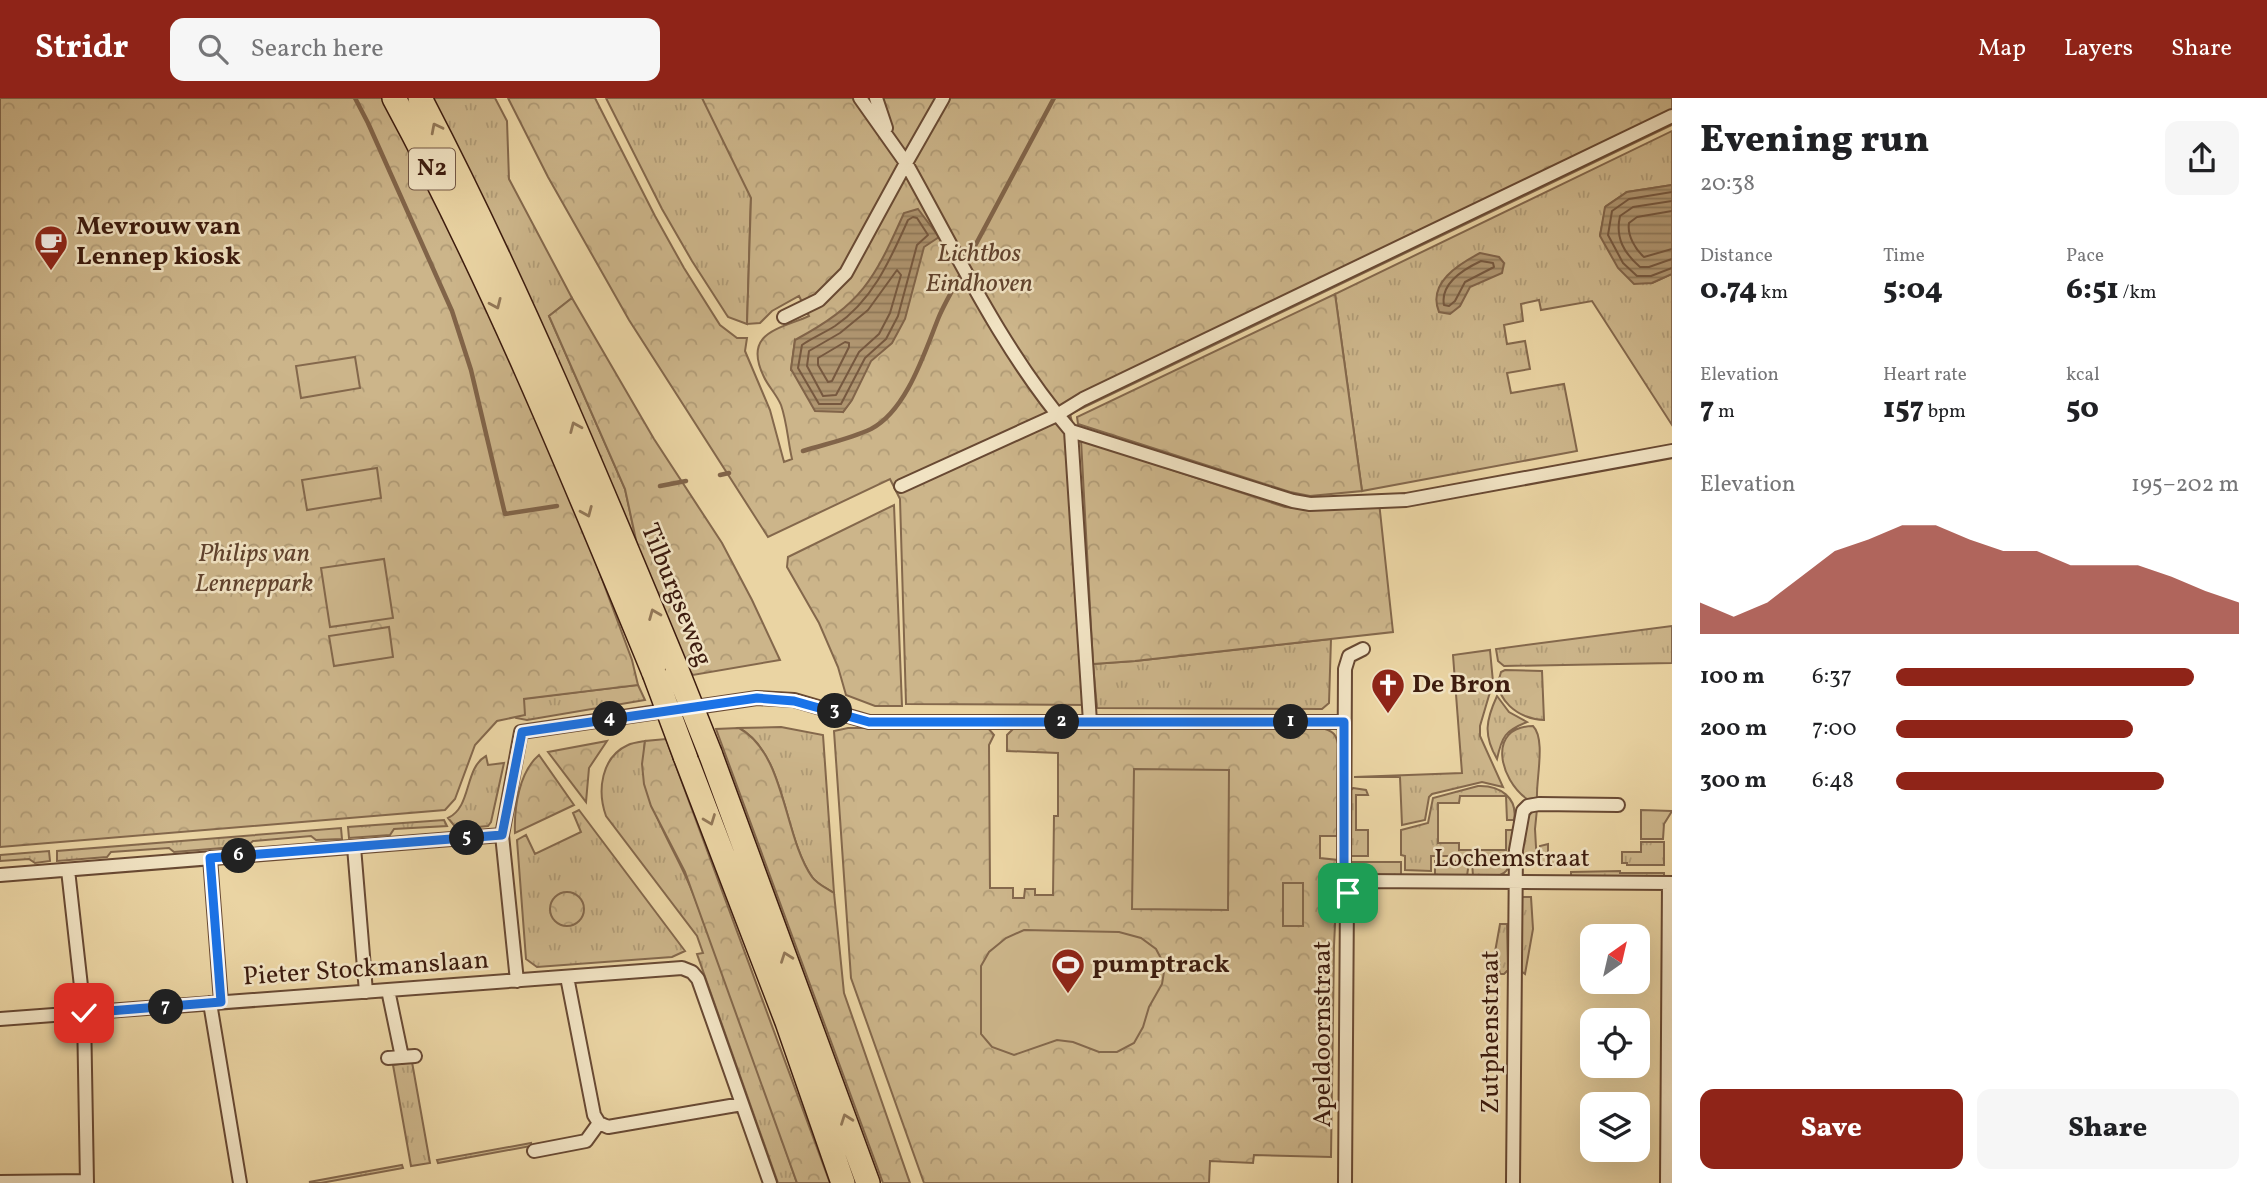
<!DOCTYPE html>
<meta charset="utf-8">
<style>
:root{--surface:#fff;--page:#f6f6f6;--text:#202124;--muted:#757577;--accent:#8f2418}
body{margin:0;font-family:Vollkorn,serif;background:var(--page);color:var(--text);height:100vh;display:flex;flex-direction:column;font-size:26px;white-space:nowrap}
*{box-sizing:border-box;margin:0}
p{font-size:23px;color:var(--muted)}
.icon{flex:none;width:38px;height:38px;fill:none;stroke:currentColor;stroke-width:2;stroke-linecap:round;stroke-linejoin:round}
.map{position:relative;flex:1;overflow:hidden}
.drawer{display:flex;flex-direction:column;background:var(--surface);width:595px}
.drawer>*{flex:none}
.needle{width:46px;rotate:34deg}
.fabs{position:absolute;left:1580px;top:826px;display:grid;gap:14px}
.fabs a{display:grid;place-items:center;width:70px;height:70px;border-radius:14px;background:var(--surface);box-shadow:0 7px 28px #0002;font-size:35px}
.pin{position:absolute;display:grid;place-items:center;width:60px;height:60px;color:#fff;margin:-30px;border-radius:14px;box-shadow:0 4px 10px #0006}
.km{position:absolute;width:35px;height:35px;margin:-18px;border-radius:50%;background:#222;color:#fff;font-size:19px;line-height:35px;text-align:center}
.round{display:grid;place-items:center;flex:none;width:74px;height:74px;border-radius:14px;background:var(--page)}
.headline{display:flex;align-items:center;justify-content:space-between;height:119px;padding:0 28px}
h1{font-size:38px;font-weight:800;line-height:52px}
.stats{display:grid;grid-template-columns:repeat(3,1fr);gap:10px;height:119px;padding:7px 28px}
.stats div{display:grid;align-content:center}
.stats b{font-size:30px;font-weight:800}
.stats small{font-size:19px;font-weight:400}
.stats p{font-size:19px}
.chart{height:196px;padding:14px 28px}
.chart p{display:flex;justify-content:space-between}
.chart svg{width:100%;height:126px;margin-top:7px;fill:var(--accent);opacity:.7}
.primary-button{display:flex;gap:14px;margin-top:auto;padding:14px 28px}
.primary-button a{flex:1;height:80px;border-radius:14px;background:var(--accent);color:#fff;font-size:28px;font-weight:800;line-height:80px;text-align:center}
.primary-button a+a{background:var(--page);color:var(--text)}
ul{padding:0 28px;list-style:none;font-size:23px}
li{display:grid;grid-template-columns:112px 84px 1fr;align-items:center;height:52px}
li i{height:18px;border-radius:9px;background:var(--accent)}
header{display:flex;align-items:center;gap:42px;box-sizing:border-box;height:98px;padding:0 35px;background:var(--accent);color:#fff}
header strong{font-size:33px}
nav{display:flex;gap:38px;margin-inline-start:auto;font-size:24px}
.search{width:490px;height:63px;background:var(--page);display:flex;align-items:center;gap:18px;box-sizing:border-box;padding:0 24px;border-radius:14px;color:var(--muted);font-size:26px}
main{display:flex;flex:1;min-height:0}
.map>svg:first-child{display:block}
</style>
<header>
<strong>Stridr</strong>
<div class="search"><svg class="icon" aria-label="search" viewBox="0 0 24 24"><circle cx="10" cy="10" r="6"/><path d="M15 15l6 6"/></svg>Search here</div>
<nav><a>Map</a><a>Layers</a><a>Share</a></nav>
</header>
<main>
<div class="map">
<svg width="1672" height="1085" viewBox="0 0 1672 1085">
<defs>
<pattern id="grass-tufts" width="24" height="20" patternUnits="userSpaceOnUse" patternTransform="scale(1.75)"><rect width="24" height="20" fill="#ccb58a"/><path d="M3 7l-1-3M5 7V3M7 7l1-3M15 17l-1-3M17 17v-4M19 17l1-3" fill="none" stroke="#b09b76"/></pattern>
<pattern id="forest-crowns" width="20" height="18" patternUnits="userSpaceOnUse" patternTransform="scale(1.75)"><rect width="20" height="18" fill="#ccb58a"/><path d="M2 6a3 3 0 1 1 6 0M12 15a3 3 0 1 1 6 0" fill="none" stroke="#b09b76"/></pattern>
<pattern id="water-rules" width="6" height="5" patternUnits="userSpaceOnUse" patternTransform="scale(1.75)"><rect width="6" height="5" fill="#af9570"/><path d="M0 2.5h6" fill="none" stroke="#90795a"/></pattern>
</defs>
<rect width="100%" height="100%" fill="#ead4a3"/>
<filter id="stains"><feTurbulence type="fractalNoise" baseFrequency=".00286" numOctaves="4"/><feColorMatrix values="0 0 0 0 .2 0 0 0 0 .09 0 0 0 0 .02 0 0 0 .5 -.17"/></filter>
<radialGradient id="worn" r=".72"><stop offset=".6" stop-color="#630" stop-opacity="0"/><stop offset="1" stop-color="#630" stop-opacity=".3"/></radialGradient>
<path fill="url(#grass-tufts)" stroke="#84684c" stroke-width="2" d="M427,0h68l12,23 2,58 63,119 -23,18 76,173 16,74z
M606,0h148l-7,226 -19,-7 -36,-56 -30,-52z
M1672,33v54l-45,7 -21,14 -6,29 52,48 20,-9v151l-80,-124 -51,9 -2,-10 -18,4 2,17 -19,4 3,19 18,-3 5,28 -23,4 4,20 53,-9 13,67 -215,40 -27,-197z
M1672,528v37l-168,3 -6,-5 -2,-12z
M1331,541l-2,64 -7,6 -225,-1 -4,-44 42,-3z
M1490,552l3,32 -13,44v10l23,51 -21,-5 -50,12 -3,3 -4,23 -23,5 -2,-48h-46l108,-4 -9,-118z
M1505,572l37,1 2,49c-24,0 -53,-21 -43,-48z
M638,587l7,15 -118,20 -11,-2 -5,-18z
M1497,598l12,16 18,10c-22,9 -25,14 -30,37 -14,-24 -11,-39 0,-63z
M1533,628c13,13 3,53 4,72l-10,1c-27,-19 -41,-72 6,-73z
M781,629l42,8 11,158c-8,-5 -17,-9 -22,-16 -29,-42 -26,-123 -73,-149z
M645,643c-8,63 28,99 49,155 36,95 70,191 103,287h-19l-81,-229 6,-1 -6,-17 -91,-120c-9,-25 -5,-59 22,-71 4,-2 11,-3 17,-4z
M486,658l2,9 16,-2 -13,59 -3,4 -31,3 -9,-11c24,-11 16,-50 38,-62z
M1478,688c22,-1 40,12 36,34h-7l-1,-24h-46l-1,7h-21v40h21v7h47v-20h7l-3,26h-79v15l-26,-1v-14l-4,-1v-25l27,-7 5,-25z
M1353,690l13,2 2,5h-12v35h12v26h-19v-64z
M1537,711l-2,20 2,36 -12,-1v-8h-5c3,-14 1,-41 17,-47z
M579,712l106,141 -13,6 -135,10 -11,-8 -9,-119 9,-5 9,19 46,-22 -8,-19z
M1641,712l31,1 -8,13 -1,15h-22z
M444,722l3,6 -53,3 -4,6 -41,3 -1,-11z
M341,730l1,11 -26,1 -5,-4 -58,5 -6,5 -73,6 -5,-4 -58,4 -4,5 -50,4v-10z
M1641,744h23v23h-37v-2h-5v-11h19z
M1548,746v10h15v11h-23v-19z
M49,753l1,10 -15,2 -6,-4 -29,2v-6z
M1435,763l34,1 -2,14 -32,-1z
M1349,764h52v13h-46l-6,-7z
M1472,764h38c-3,19 -22,14 -37,14z
M1620,773v2h44v4l-93,-1v-4z
M1521,799h10l2,32 -8,45 -4,-3z
M1500,826h7l1,46 -4,4h-4l-5,-22z
M412,964l18,101 -19,3 -18,-101z
M531,1045v3l-93,17 -1,-3z
M402,1067l1,3 -82,15 -12,-1z"/>
<path fill="url(#forest-crowns)" stroke="#84684c" stroke-width="2" fill-rule="evenodd" d="M0,0h384l57,112 131,288 60,162 6,25 -114,14 1,16 -28,6 -22,24 -20,54 -10,11 -445,37z
M508,0h87l60,118 29,52 36,57 17,13h10l-2,13 25,59 14,52 8,-3c-4,-17 -5,-37 -11,-54 -4,-10 -13,-19 -17,-28 -22,-45 16,-48 45,-61l-10,-20 -27,15 -12,12 -13,1 4,-126 -49,-100h970v27l-602,289 7,27 14,264 -185,-1 -6,-205 -10,-20 -122,58 -139,-217 -81,-143zM795,242l56,61 -8,11 -52,-42z
M1335,196l27,197 -52,5 -20,-4 -212,-68 -1,-7z
M572,200l82,141 68,104 30,57 28,60 -87,15 -7,-9 -45,-103 -16,-74 -76,-173z
M1081,342l204,67c33,5 62,0 94,-5l14,130 -258,29 -42,3z
M894,407l8,201h-27l-29,-11 -8,-28 -19,-44 -32,-56 1,-10z
M739,630c47,26 44,107 73,149 5,7 14,11 22,16l10,100 66,190h-27l-167,-454z
M848,630h140l6,7 -5,10 1,143h23v10h11l1,-9h10v6h18l1,-79h4v-63l-51,-2v-16l7,-7 311,1c9,3 11,6 13,15l-1,92h-17v22l18,2 -4,86 -3,211 -77,-2 -1,8 -43,-2 -1,22h-285l-73,-205 -17,-247z
M666,641l164,444h-33l-112,-311 -34,-66 -7,-22 -2,-20 3,-23z
M607,643l-18,27 -3,34 -38,-50z
M539,657l35,50 -59,28c-1,-25 4,-61 24,-78z
M550 811a17 17 0 1 1 34 0a17 17 0 1 1-34 0Z"/>
<path fill="#ccb58a" stroke="#84684c" stroke-width="2" d="M355,259l5,31 -59,10 -5,-32z
M377,370l4,30 -74,12 -5,-30z
M384,461l9,59 -63,9 -9,-59z
M389,529l4,30 -59,9 -5,-30z
M1134,671l95,1 -1,140 -96,-1z
M1283,785h20v43h-20z
M1024,832l95,2 22,6 15,11 9,17 -3,18 -13,23 -6,20 -9,16 -17,9h-18l-26,-10 -16,-2 -43,15 -22,-8 -11,-13v-68l8,-14 17,-14z"/>
<path fill="url(#water-rules)" stroke="#816449" stroke-width="2" d="M1672,87v89l-20,9 -18,1 -16,-16 -18,-32 5,-29 22,-15z
M918,111l21,28 -15,10 -19,72 -13,24 -21,18 -19,39 -9,12 -28,-1 -24,-42 4,-29c67,-36 79,-60 109,-127z
M1480,155l19,4 5,6 -2,10 -32,14 -10,19 -10,8 -11,-2c-12,-29 20,-48 41,-59z"/>
<g fill="none" stroke-linecap="round" stroke-linejoin="round">
<path stroke="#76583f" stroke-width="2" d="M1672,94l-43,7 -17,12 -4,24 15,28 14,13h14l21,-8
M1672,103l-39,6 -13,9c-5,22 4,37 20,51h9l23,-8
M1672,113l-35,6 -8,6c-2,12 6,26 15,34l28,-8
M913,119l4,1 11,17 -11,10 -19,71 -12,23 -21,19 -24,46h-22l-21,-36 4,-23c10,-7 22,-12 33,-19 38,-26 55,-66 73,-106z
M1481,163l12,2 1,4 -29,15 -10,19 -6,5 -5,-1c-4,-21 20,-36 37,-44z
M897,172l4,5 -11,38 -11,21 -20,18 -23,43 -13,1 -16,-30 2,-15 31,-18 28,-23z
M845,244l4,1v4l-17,34 -4,1 -10,-17v-7z"/>
<path stroke="#816449" stroke-width="4.5" d="M355,0l13,25 84,188 19,59 34,144 52,-8
M969,159l85,-159
M803,353c22,-7 47,-12 68,-22 35,-18 53,-75 67,-110 6,-15 15,-29 22,-43
M720,377l9,-2
M660,388l26,-5"/>
<g stroke="#684933" stroke-width="16">
<path id="street" d="M876,0l10,30
M943,0l-37,65c51,91 97,189 165,268l19,291
M784,219l35,-17 27,-27 60,-110 -46,-65
M1071,333l222,70 17,3 96,-4 266,-49
M901,388l156,-71 26,-16 589,-283
M689,610l68,-10 37,2 75,22h475
M354,749l12,145
M210,760l11,144
M68,772l16,143 3,170
M0,777l502,-40
M1353,786l6,-3 313,2
M1353,786l-7,-6 -2,-7 1,-202 4,-13 14,-7
M567,879l27,138 5,8
M517,883l-15,-146 19,-103 150,-22
M388,892l14,67
M210,905l30,180
M0,921l682,-51 10,4 6,7 72,204
M388,960l27,-2
M599,1025l9,4 134,-23
M534,1053l52,-10 13,-18
M0,1084l87,-1
M1345,1085l2,-287 6,-12
M1513,1085l3,-333 7,-39 5,-5 11,-2 79,1
M1667,1085l2,-300"/>
</g>
<g stroke="#3c1b0e" stroke-width="26">
<path id="highway" d="M394,0c100,185 180,381 260,575
M420,0c97,186 177,379 257,572
M710,655l158,430
M685,658l102,266 56,161"/>
</g>
<use href="#street" stroke="#f1e3c3" stroke-width="12"/>
<use href="#highway" stroke="#ead4a3" stroke-width="23"/>
<g stroke="#3c1b0e" stroke-width="26" stroke-linecap="butt">
<path id="highway-bridge" d="M677,572l33,83
M654,575l31,83"/>
</g>
<use href="#highway-bridge" stroke="#ead4a3" stroke-width="23"/>
</g>
<defs><path id="oneway-chevron" d="M-2-3.5L2.5 0L-2 3.5" fill="none" stroke-width="1.6" stroke-linecap="round" stroke-linejoin="round" transform="scale(1.75)"/></defs>
<g stroke="#937858">
<use href="#oneway-chevron" transform="translate(436 30) rotate(-117)"/>
<use href="#oneway-chevron" transform="translate(496 206) rotate(66)"/>
<use href="#oneway-chevron" transform="translate(575 329) rotate(-113)"/>
<use href="#oneway-chevron" transform="translate(587 414) rotate(67)"/>
<use href="#oneway-chevron" transform="translate(654 516) rotate(-112)"/>
<use href="#oneway-chevron" transform="translate(710 722) rotate(69)"/>
<use href="#oneway-chevron" transform="translate(786 859) rotate(-110)"/>
<use href="#oneway-chevron" transform="translate(846 1021) rotate(-110)"/>
</g>
<g fill="none" stroke-linecap="round" stroke-linejoin="round">
<g stroke="#fff" stroke-width="14">
<path id="route" d="M84,915l137,-11 -11,-144 292,-23 20,-103 235,-34 37,3 75,21h475v149l9,13 -5,9"/>
</g>
<use href="#route" stroke="#1a73e8" stroke-width="9"/>
</g>
<defs>
<g id="cafe-pin" transform="scale(1.75)"><path d="M0 17L-7.5 6A9.5 9.5 0 1 1 7.5 6Z" fill="#8f2418" stroke="#f1e3c3"/><path d="M-5.5-4.5H6V0H3Q3 3.5 0 3.5H-2.5Q-5.5 3.5-5.5 0ZM3-3.2v2h1.7v-2ZM-6 4.5H4V6H-6Z" fill="#fff"/></g>
<g id="church-pin" transform="scale(1.75)"><path d="M0 17L-7.5 6A9.5 9.5 0 1 1 7.5 6Z" fill="#8f2418" stroke="#f1e3c3"/><path d="M-1.2-6h2.4v3.5h3.3v2.4h-3.3V6h-2.4V-.1h-3.3v-2.4h3.3Z" fill="#fff"/></g>
<g id="stadium-pin" transform="scale(1.75)"><path d="M0 17L-7.5 6A9.5 9.5 0 1 1 7.5 6Z" fill="#8f2418" stroke="#f1e3c3"/><path d="M0-5a6.5 5 0 1 0 0 10a6.5 5 0 1 0 0-10ZM-3.5-1.8h7v3.6h-7Z" fill="#fff"/></g>
</defs>
<g fill-rule="evenodd">
<use href="#cafe-pin" x="51" y="144"/>
<use href="#church-pin" x="1388" y="587"/>
<use href="#stadium-pin" x="1068" y="867"/>
</g>
<g text-anchor="middle" dominant-baseline="central" stroke-width="5" stroke-linejoin="round" paint-order="stroke">
<rect fill="#f1e3c3" stroke="#725744" stroke-width="2" x="409" y="50.5" width="46" height="41" rx="5"/>
<g font-size="24" font-weight="bold" fill="#3c1b0e">
<text x="432" y="71">N2</text>
</g>
<g font-size="26" font-weight="bold" fill="#3c1b0e" stroke="#f1e3c3" text-anchor="start">
<text x="76" y="129">Mevrouw van<tspan x="76" dy="30">Lennep kiosk</tspan></text>
<text x="1412" y="587">De Bron</text>
<text x="1092" y="867">pumptrack</text>
</g>
<g font-size="26" font-style="italic" fill="#60422d" stroke="#f1e3c3">
<text x="979" y="156">Lichtbos<tspan x="979" dy="30">Eindhoven</tspan></text>
<text x="254" y="456">Philips van<tspan x="254" dy="30">Lenneppark</tspan></text>
</g>
<g font-size="26" fill="#3c1b0e" stroke="#f1e3c3">
<text transform="translate(676 497) rotate(68)">Tilburgseweg</text>
<text x="1512" y="761">Lochemstraat</text>
<text transform="translate(366 871) rotate(-4)">Pieter Stockmanslaan</text>
<text transform="translate(1491 934) rotate(-90)">Zutphenstraat</text>
<text transform="translate(1323 936) rotate(-90)">Apeldoornstraat</text>
</g>
</g>
<rect width="100%" height="100%" filter="url(#stains)"/>
<rect width="100%" height="100%" fill="url(#worn)"/>
</svg>
<div class="fabs">
<a><svg class="needle" viewBox="-14 -14 28 28"><path d="M0-13l5 13h-10z" fill="#e53935"/><path d="M0 13l5-13h-10z" fill="#757577"/></svg></a>
<a><svg class="icon" aria-label="locate" viewBox="0 0 24 24"><circle cx="12" cy="12" r="6"/><path d="M12 2v4M12 18v4M2 12h4M18 12h4"/></svg></a>
<a><svg class="icon" aria-label="layers" viewBox="0 0 24 24"><path d="M12 4l9 5-9 5-9-5zM3 14l9 5 9-5"/></svg></a>
</div>
<div class="pin" style="left:1348px;top:795px;background:#1e9e55"><svg class="icon" aria-label="arrive" viewBox="0 0 24 24"><path d="M6 21V4h12l-3 4 3 4H6"/></svg></div>
<div class="pin" style="left:84px;top:915px;background:#d93025"><svg class="icon" aria-label="check" viewBox="0 0 24 24"><path d="M5 12l5 5 9-10"/></svg></div>
<b class="km" style="left:1291px;top:624px">1</b>
<b class="km" style="left:1062px;top:624px">2</b>
<b class="km" style="left:835px;top:613px">3</b>
<b class="km" style="left:610px;top:621px">4</b>
<b class="km" style="left:467px;top:740px">5</b>
<b class="km" style="left:239px;top:758px">6</b>
<b class="km" style="left:166px;top:909px">7</b>
</div>
<section class="drawer">
<div class="headline"><div><h1>Evening run</h1><p>20:38</p></div><a class="round"><svg class="icon" aria-label="share" viewBox="0 0 24 24"><path d="M12 15V3M7 8l5-5 5 5M5 13v7h14v-7"/></svg></a></div>
<div class="stats">
<div><p>Distance</p><b>0.74<small> km</small></b></div>
<div><p>Time</p><b>5:04</b></div>
<div><p>Pace</p><b>6:51<small> /km</small></b></div>
</div>
<div class="stats">
<div><p>Elevation</p><b>7<small> m</small></b></div>
<div><p>Heart rate</p><b>157<small> bpm</small></b></div>
<div><p>kcal</p><b>50</b></div>
</div>
<div class="chart"><p><span>Elevation</span>195–202 m</p>
<svg viewBox="0 0 160 44" preserveAspectRatio="none"><path d="M0 44V33L10 38L20 33L30 24L40 15L50 11L60 6L70 6L80 11L90 15L100 15L110 20L120 20L130 20L140 24L150 29L160 33V44z"/></svg>
</div>
<ul>
<li><b>100 m</b>6:37<i style="width:87%"></i></li>
<li><b>200 m</b>7:00<i style="width:69%"></i></li>
<li><b>300 m</b>6:48<i style="width:78%"></i></li>
</ul>
<div class="primary-button"><a>Save</a><a>Share</a></div>
</section>
</main>
